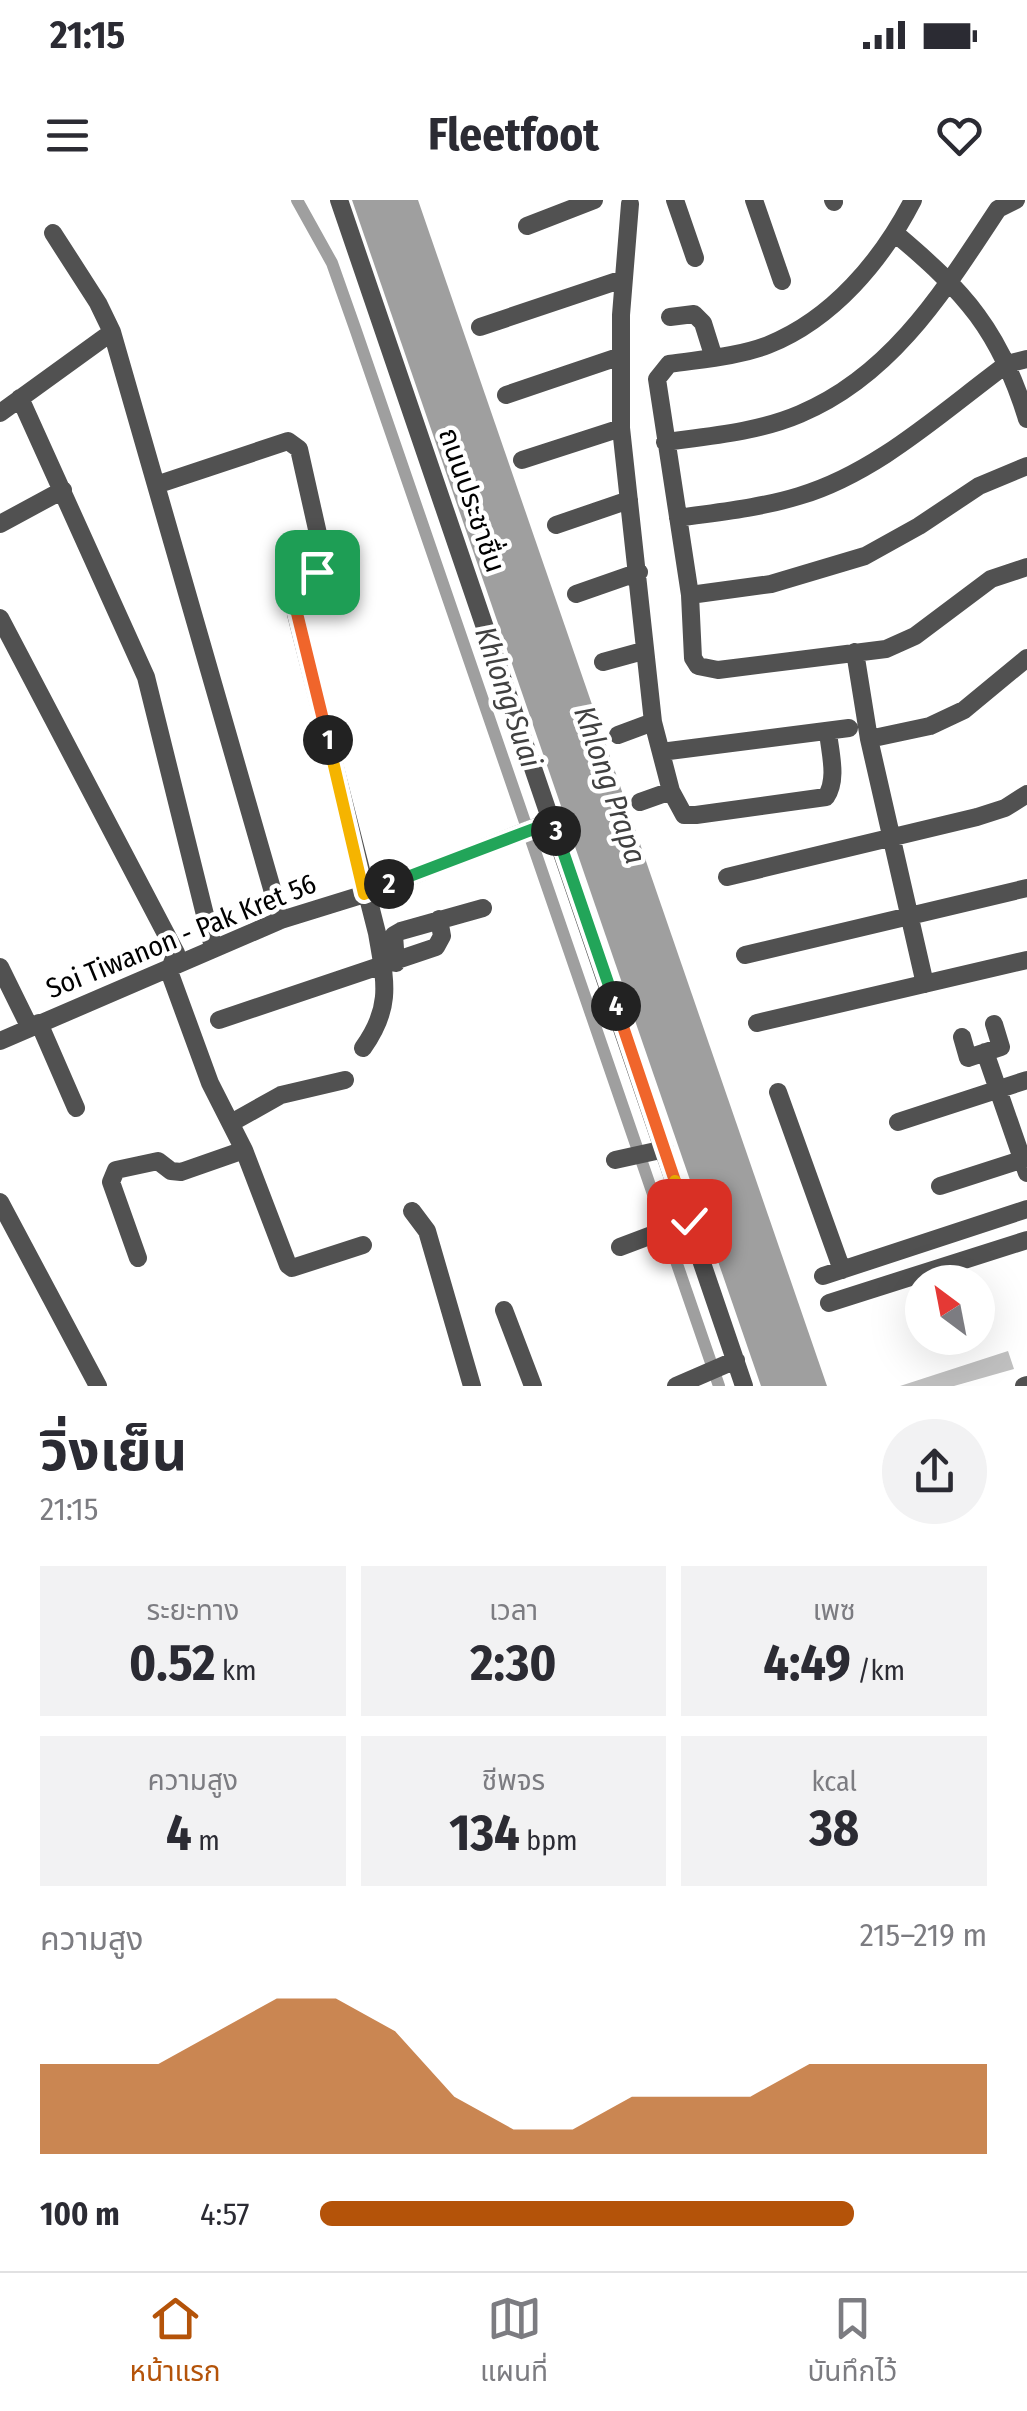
<!DOCTYPE html>
<html lang="th">
<meta charset="utf-8">
<style>
:root{--surface:#fff;--page:#f2f2f3;--text:#2b2b33;--muted:#7c7c81;--line:#e1e1e2;--accent:#b45309}
body{margin:0;font-family:"Fira Sans Condensed","Noto Sans Thai",sans-serif;background:var(--page);color:var(--text);height:100vh;display:flex;flex-direction:column;font-size:38px;white-space:nowrap}
*{box-sizing:border-box;margin:0}
p{font-size:32px;color:var(--muted)}
.icon{flex:none;width:55px;height:55px;fill:none;stroke:currentColor;stroke-width:2;stroke-linecap:round;stroke-linejoin:round}
.map{position:relative;height:1186px;overflow:hidden}
.details{display:flex;flex-direction:column;background:var(--surface);flex:1}
.details>*{flex:none}
.needle{width:65px;rotate:328deg}
.tools{position:absolute;left:905px;top:1065px;display:grid;gap:20px}
.tools a{display:grid;place-items:center;width:90px;height:90px;border-radius:50%;background:var(--surface);box-shadow:0 10px 40px #0002;font-size:50px}
.pin{position:absolute;display:grid;place-items:center;width:85px;height:85px;color:#fff;margin:-42px;border-radius:20px;box-shadow:0 5px 15px #0006}
.km{position:absolute;width:50px;height:50px;margin:-25px;border-radius:50%;background:#222;color:#fff;font-size:28px;line-height:50px;text-align:center}
.round{display:grid;place-items:center;flex:none;width:105px;height:105px;border-radius:52px;background:var(--page)}
.headline{display:flex;align-items:center;justify-content:space-between;height:170px;padding:0 40px}
h1{font-size:55px;font-weight:700;line-height:75px}
.stats{display:grid;grid-template-columns:repeat(3,1fr);gap:15px;height:170px;padding:10px 40px}
.stats div{display:grid;align-content:center;border-radius:0px;background:var(--page);text-align:center}
.stats b{font-size:50px;font-weight:700}
.stats small{font-size:28px;font-weight:400}
.stats p{font-size:28px}
.chart{height:280px;padding:20px 40px}
.chart p{display:flex;justify-content:space-between}
.chart svg{width:100%;height:180px;margin-top:10px;fill:var(--accent);opacity:.7}
ul{padding:0 40px;list-style:none;font-size:32px}
li{display:grid;grid-template-columns:160px 120px 1fr;align-items:center;height:75px}
li i{height:25px;border-radius:12px;background:var(--accent)}
.status{display:flex;justify-content:space-between;align-items:center;height:70px;padding:0 50px;background:var(--surface);direction:ltr}
.status svg{height:28px;fill:currentColor}
header{display:flex;justify-content:space-between;align-items:center;height:130px;padding:0 40px;background:var(--surface);font-size:45px;font-weight:700}
.tab-bar{display:flex;justify-content:space-around;align-items:center;height:140px;border-top:2px solid var(--line);background:var(--surface);font-size:28px;color:var(--muted)}
.tab-bar a{display:grid;justify-items:center;gap:5px}
.tab-bar .active{color:var(--accent)}
.map>svg:first-child{display:block}
</style>
<div class="status"><b>21:15</b><svg viewBox="0 0 49 12"><path d="M0 12V9h3v3zM5 12V6h3v6zM10 12V3h3v9zM15 12V0h3v12zM26 1h20v11H26zM47 4h2v5h-2z"/></svg></div>
<header><svg class="icon" aria-label="menu" viewBox="0 0 24 24"><path d="M4 6h16M4 12h16M4 18h16"/></svg>Fleetfoot<svg class="icon" aria-label="heart" viewBox="0 0 24 24"><path d="M12 20l-8-8c-3-5 5-10 8-4 3-6 11-1 8 4z"/></svg></header>
<div class="map">
<svg width="1027" height="1186" viewBox="0 0 1027 1186">
<rect width="100%" height="100%" fill="#fff"/>
<path fill="#9f9f9f" d="M352,0h66l409,1186h-66z"/>
<g fill="none" stroke-linecap="round" stroke-linejoin="round">
<path stroke="#9f9f9f" stroke-width="12" d="M297,0l35,63c132,373 261,747 387,1123"/>
</g>
<path fill="#c0c0c0" d="M1008,1151l6,18 -60,17h-54z"/>
<g fill="none" stroke-linecap="round" stroke-linejoin="round">
<path stroke="#515151" stroke-width="18" d="M339,0l405,1186
M675,0l20,58
M754,0l28,81
M833,0l1,2
M913,0c-31,60 -80,119 -145,145 -32,12 -66,14 -99,19l-12,15 33,216 3,63 5,8 20,4 168,-21 29,-13 76,-57 36,-12
M630,4l-9,111v113l32,294 18,69 13,24h12l130,-18c12,-18 4,-44 2,-65
M527,26l67,-26
M53,33l45,70 14,29 169,588
M896,34c69,58 104,97 131,185
M670,117l24,-3 9,9 11,35
M480,127l143,-48
M506,195l115,-39
M20,198l126,279 67,270
M0,213l112,-81
M665,242c45,-6 93,-10 135,-28 93,-39 145,-125 198,-205l18,-9
M522,260l99,-32
M156,285l132,-44 11,8 24,107 -6,15c-21,13 -25,18 -21,43l81,319c8,48 16,73 -14,115
M678,318c40,-6 82,-10 121,-22 78,-23 144,-85 208,-132l20,-5
M0,324l63,-34
M556,325l73,-25
M576,394l63,-22
M690,395l81,-11 94,-28 54,-30 60,-40 48,-20
M0,418l176,335 -7,18 41,112 34,67 44,115 4,3 71,-23
M855,452l14,87 56,245
M603,462l40,-11
M618,535l35,-13
M869,539l61,-13 34,-16 63,-52
M661,552l188,-24
M640,602l31,-11
M727,677l250,-60 28,-9 22,-14
M745,755l282,-67
M396,763l-2,-28 7,-4 82,-23
M0,767l29,59
M219,820l217,-73 6,-11 -3,-17
M39,823l37,85
M757,823l270,-63
M962,837l6,21 33,-11 -7,-23
M0,841l281,-121 84,-26 187,-73
M985,852l42,121
M778,892l64,178
M898,922l129,-42
M231,923l50,-28 64,-15
M615,960l50,-11
M940,986l87,-28
M0,1002l98,184
M412,1011l15,20 45,155
M620,1047l69,-26
M138,1058l-27,-76 5,-12 42,-9 13,10 10,1 63,-22
M823,1076l204,-67
M829,1103l198,-63
M504,1110l29,76
M676,1186l60,-26
M1024,1186l3,-1"/>
</g>
<g fill="none" stroke-linecap="round" stroke-linejoin="round">
<g stroke="#fff" stroke-width="20">
<path id="split-1" d="M317,372l-19,9 -4,20 34,139"/>
</g>
<g stroke="#fff" stroke-width="20">
<path id="split-2" d="M328,540l36,154 25,-10"/>
</g>
<g stroke="#fff" stroke-width="20">
<path id="split-3" d="M389,684l163,-62 4,9"/>
</g>
<g stroke="#fff" stroke-width="20">
<path id="split-4" d="M556,631l60,175"/>
</g>
<g stroke="#fff" stroke-width="20">
<path id="split-5" d="M616,806l59,175"/>
</g>
<g stroke="#fff" stroke-width="20">
<path id="split-6" d="M675,981l14,40"/>
</g>
<use href="#split-1" stroke="#f0652b" stroke-width="12"/>
<use href="#split-2" stroke="#f5b400" stroke-width="12"/>
<use href="#split-3" stroke="#22a559" stroke-width="12"/>
<use href="#split-4" stroke="#22a559" stroke-width="12"/>
<use href="#split-5" stroke="#f0652b" stroke-width="12"/>
<use href="#split-6" stroke="#f5b400" stroke-width="12"/>
</g>
<g text-anchor="middle" dominant-baseline="central" stroke-width="9" stroke-linejoin="round" paint-order="stroke">
<g font-size="28" fill="#000" stroke="#fff">
<text transform="translate(472 300) rotate(71)">ถนนประชาชื่น</text>
<text transform="translate(181 736) rotate(-22)">Soi Tiwanon - Pak Kret 56</text>
</g>
<g font-size="30" font-style="italic" fill="#404040" stroke="#fff">
<text transform="translate(508 497) rotate(71)">Khlong Suai</text>
<text transform="translate(610 585) rotate(71)">Khlong Prapa</text>
</g>
</g>
</svg>
<div class="tools">
<a><svg class="needle" viewBox="-14 -14 28 28"><path d="M0-13l5 13h-10z" fill="#e53935"/><path d="M0 13l5-13h-10z" fill="#7c7c81"/></svg></a>
</div>
<div class="pin" style="left:317px;top:372px;background:#1e9e55"><svg class="icon" aria-label="arrive" viewBox="0 0 24 24"><path d="M6 21V4h12l-3 4 3 4H6"/></svg></div>
<div class="pin" style="left:689px;top:1021px;background:#d93025"><svg class="icon" aria-label="check" viewBox="0 0 24 24"><path d="M5 12l5 5 9-10"/></svg></div>
<b class="km" style="left:328px;top:540px">1</b>
<b class="km" style="left:389px;top:684px">2</b>
<b class="km" style="left:556px;top:631px">3</b>
<b class="km" style="left:616px;top:806px">4</b>
</div>
<section class="details">
<div class="headline"><div><h1>วิ่งเย็น</h1><p>21:15</p></div><a class="round"><svg class="icon" aria-label="share" viewBox="0 0 24 24"><path d="M12 15V3M7 8l5-5 5 5M5 13v7h14v-7"/></svg></a></div>
<div class="stats">
<div><p>ระยะทาง</p><b>0.52<small> km</small></b></div>
<div><p>เวลา</p><b>2:30</b></div>
<div><p>เพซ</p><b>4:49<small> /km</small></b></div>
</div>
<div class="stats">
<div><p>ความสูง</p><b>4<small> m</small></b></div>
<div><p>ชีพจร</p><b>134<small> bpm</small></b></div>
<div><p>kcal</p><b>38</b></div>
</div>
<div class="chart"><p><span>ความสูง</span>215–219 m</p>
<svg viewBox="0 0 160 44" preserveAspectRatio="none"><path d="M0 44V22L10 22L20 22L30 14L40 6L50 6L60 14L70 30L80 38L90 38L100 30L110 30L120 30L130 22L140 22L150 22L160 22V44z"/></svg>
</div>
<ul>
<li><b>100 m</b>4:57<i style="width:80%"></i></li>
</ul>
</section>
<nav class="tab-bar">
<a class="active"><svg class="icon" aria-label="home" viewBox="0 0 24 24"><path d="M3 11l9-7 9 7M6 9v11h12V9"/></svg>หน้าแรก</a>
<a><svg class="icon" aria-label="map" viewBox="0 0 24 24"><path d="M3 6l6-2 6 2 6-2v14l-6 2-6-2-6 2zM9 4v14M15 6v14"/></svg>แผนที่</a>
<a><svg class="icon" aria-label="saved" viewBox="0 0 24 24"><path d="M7 4h10v16l-5-4-5 4z"/></svg>บันทึกไว้</a>
</nav>
